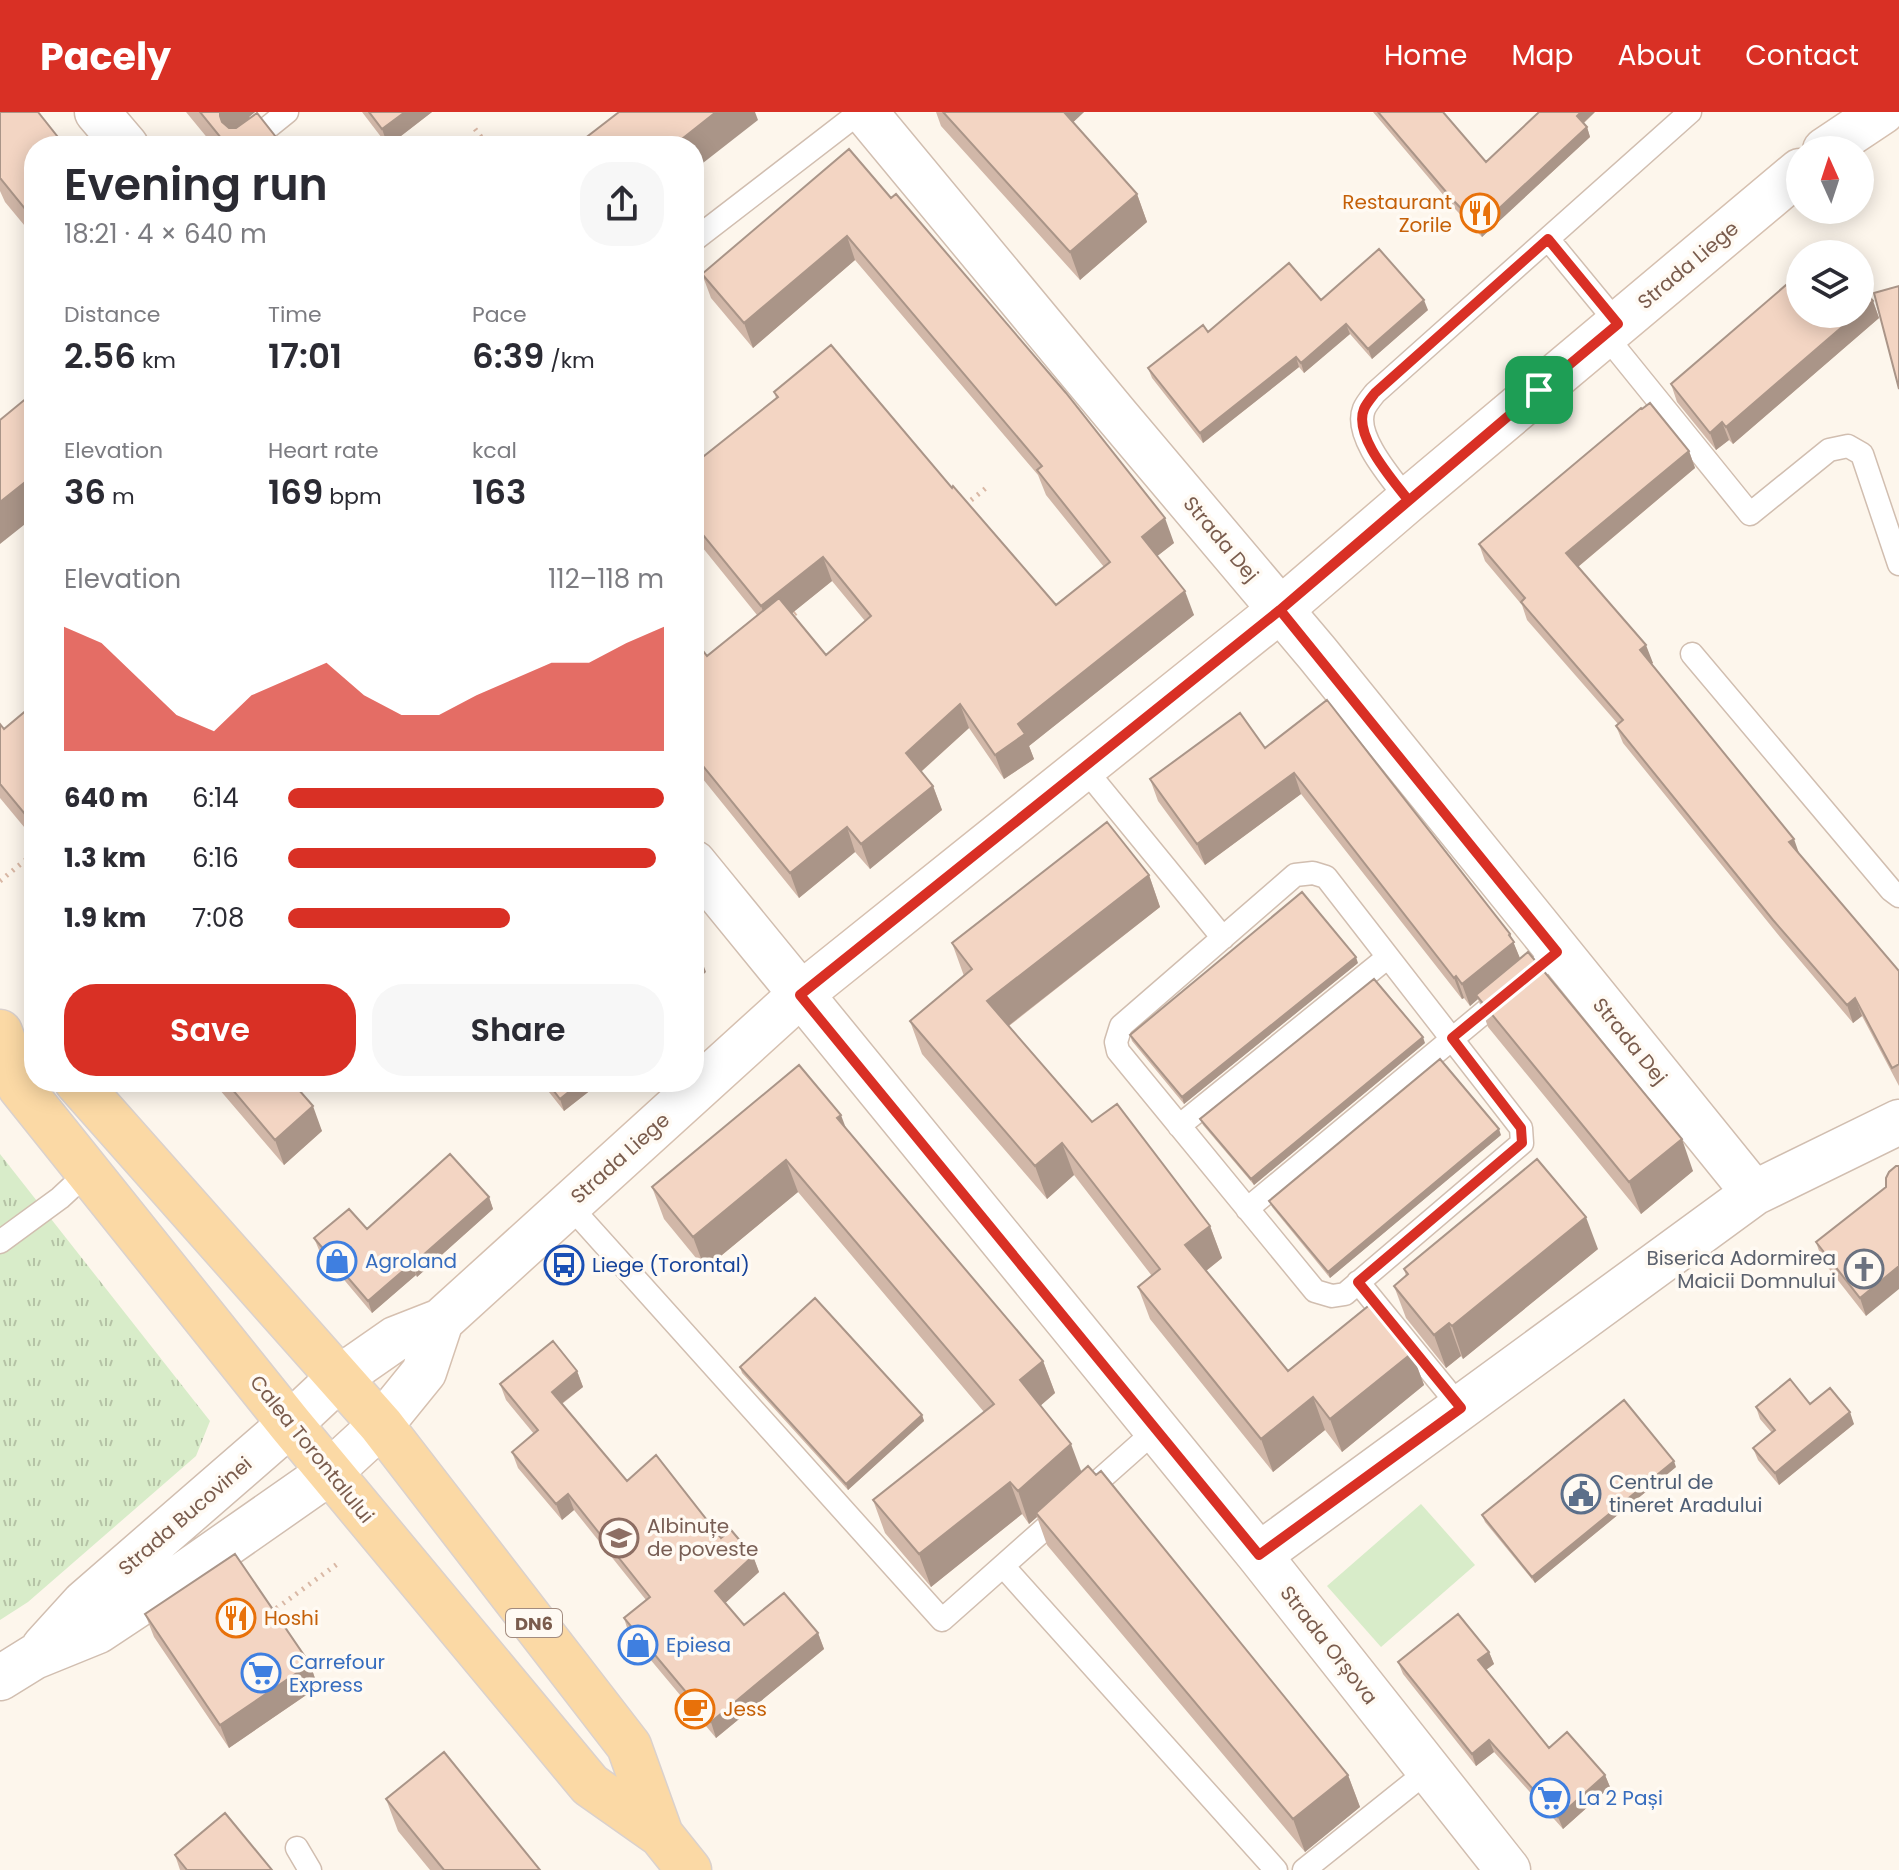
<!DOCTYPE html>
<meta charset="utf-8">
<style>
:root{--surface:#fff;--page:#f7f7f7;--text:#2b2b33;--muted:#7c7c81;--accent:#d93025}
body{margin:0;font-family:Poppins,sans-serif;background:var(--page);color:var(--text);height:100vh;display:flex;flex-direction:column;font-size:30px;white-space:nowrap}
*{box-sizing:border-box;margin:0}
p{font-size:26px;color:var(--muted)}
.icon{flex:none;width:44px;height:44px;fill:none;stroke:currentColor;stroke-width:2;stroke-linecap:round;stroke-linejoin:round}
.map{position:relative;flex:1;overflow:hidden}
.details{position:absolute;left:24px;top:24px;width:680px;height:956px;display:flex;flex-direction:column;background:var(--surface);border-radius:32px;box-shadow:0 4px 20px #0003}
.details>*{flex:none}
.needle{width:52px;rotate:357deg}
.buttons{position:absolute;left:1786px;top:24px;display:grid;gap:16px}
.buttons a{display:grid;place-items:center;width:88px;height:88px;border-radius:50%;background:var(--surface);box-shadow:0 4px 20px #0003;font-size:40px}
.pin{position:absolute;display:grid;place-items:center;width:68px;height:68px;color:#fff;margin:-34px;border-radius:16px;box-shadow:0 4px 12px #0006}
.round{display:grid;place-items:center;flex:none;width:84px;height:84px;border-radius:32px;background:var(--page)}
.summary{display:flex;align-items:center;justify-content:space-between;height:136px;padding:0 40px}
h1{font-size:44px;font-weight:600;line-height:60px}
.metrics{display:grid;grid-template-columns:repeat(3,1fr);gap:12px;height:136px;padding:8px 40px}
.metrics div{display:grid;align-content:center}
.metrics b{font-size:34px;font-weight:600}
.metrics small{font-size:22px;font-weight:400}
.metrics p{font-size:22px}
.chart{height:224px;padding:16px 40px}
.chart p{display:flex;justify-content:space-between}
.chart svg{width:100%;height:144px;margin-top:8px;fill:var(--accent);opacity:.7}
.action{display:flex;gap:16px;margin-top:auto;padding:16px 40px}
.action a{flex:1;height:92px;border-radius:32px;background:var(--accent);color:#fff;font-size:32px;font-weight:600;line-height:92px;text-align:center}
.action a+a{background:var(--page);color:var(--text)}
ul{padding:0 40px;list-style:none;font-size:26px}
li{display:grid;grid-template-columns:128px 96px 1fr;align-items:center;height:60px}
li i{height:20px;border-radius:10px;background:var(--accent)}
header{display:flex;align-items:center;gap:48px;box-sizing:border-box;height:112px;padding:0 40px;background:var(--accent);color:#fff}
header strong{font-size:38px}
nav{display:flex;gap:44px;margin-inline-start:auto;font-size:28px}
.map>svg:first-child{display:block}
</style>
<header>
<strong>Pacely</strong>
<nav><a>Home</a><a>Map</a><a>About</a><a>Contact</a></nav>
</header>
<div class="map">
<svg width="1899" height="1758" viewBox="0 0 1899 1758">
<defs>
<pattern id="grass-tufts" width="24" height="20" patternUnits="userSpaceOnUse" patternTransform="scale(2)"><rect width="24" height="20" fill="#d8ecc9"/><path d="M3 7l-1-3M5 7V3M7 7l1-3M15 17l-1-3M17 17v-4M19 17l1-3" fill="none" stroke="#b4c2a5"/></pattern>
</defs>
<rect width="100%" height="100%" fill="#fdf6ec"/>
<path fill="url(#grass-tufts)" d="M0,1042l210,267 -14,35 -168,146 -28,18z"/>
<path fill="#d8ecc9" d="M1421,1392l54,61 -94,82 -54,-61z"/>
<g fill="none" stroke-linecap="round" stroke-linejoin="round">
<g stroke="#d1beb0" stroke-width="25">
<path id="lane" d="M245,34l42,-34
M1548,127l70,85
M694,128l166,-128
M1605,223l145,179 79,-64 19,-4 14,8 37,110
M1408,388c-15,-20 -55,-64 -44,-91 2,-5 7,-11 11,-16l315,-281
M1692,542l199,236 8,6
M1084,656l139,170
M1313,761l13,4 195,251 1,15 -177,151 -13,2 -17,-5 -197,-240 -2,-9 5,-16 174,-151z
M1179,1014l209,-169
M569,1093l373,415 214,-190
M1247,1097l310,-257
M0,1130l60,-44 28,-26
M1358,1170l103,126
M1003,1454l273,304
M297,1736l13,22
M1304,1758l125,-100"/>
</g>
<g stroke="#d1beb0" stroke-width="47">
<path id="street" d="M97,0l29,34
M865,0l252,304 200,237 437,540
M694,751l565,692 249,315
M1259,1443l495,-362 145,-71
M44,1535l40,-44 206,-179
M0,1566l34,-21 64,-26 89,-59 143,-100"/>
</g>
<g stroke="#d6c0b0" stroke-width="47">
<path id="secondary" d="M1825,38l57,-38
M290,1312l49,-46 56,-39 46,-18 359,-326 480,-385 128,-110 392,-329
M330,1360l51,-47 43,-53 17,-51"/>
</g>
<g stroke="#dad1cd" stroke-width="47">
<path id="primary" d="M0,920l20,55 270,337 300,361 71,50 28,35
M77,970l304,343 248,321 32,89"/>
</g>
<path stroke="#d9b8a5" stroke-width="5" stroke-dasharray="2 6" stroke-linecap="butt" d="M475,17l13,17
M965,393l21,-17
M788,507l10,-8
M0,769l34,-28
M270,1501l70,-51"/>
<use href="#lane" stroke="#fff" stroke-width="22"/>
<use href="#street" stroke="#fff" stroke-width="44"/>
<use href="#secondary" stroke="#fff" stroke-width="44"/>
<use href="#primary" stroke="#fbd9a5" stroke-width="44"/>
</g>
<path fill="#d1b7a8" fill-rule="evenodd" d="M0,0l34,34v91l-29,-35 -5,-11z
M186,0h69l-6,5 1,1 33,28h-69z
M362,0h70l-44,34z
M936,0h148l-11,10 64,72 10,28 -67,58 -139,-154z
M1373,0h70l43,50 109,-50 -11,11 3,4 3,10 -108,100 -26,-27z
M849,37l325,394 -17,13 37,59 -165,131 5,13 -30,20 -35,-51 -48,44 12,14 9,24 -72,59 -15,-17 -56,46 -105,-130v-129l13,17 50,-41 -63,-78v-73l82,-66 -2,-6 178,96 104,117 48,-38 -58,-72 -8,-20 -183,-215 -102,88 -42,-50 -9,-24zM832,469l33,40 -39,34 -34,-42z
M1321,188l107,10 -56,49 -22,-25 -46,39 -5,-6 -96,76 -51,-65 -4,-10 60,-36z
M1873,189l6,17 -146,126 -4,-4 -13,10 -39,-48 -6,-18z
M1689,339l6,17 -117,99 75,96 -2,1 148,190 100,117v115l-37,-70 -9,7 -73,-86 -157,-194 -7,-17 2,-2 -91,-104 -5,-15 -37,-44 -6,-17z
M34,592v135l-34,-41v-74l4,5z
M1265,636l245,186 10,25 173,212 -52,43 -153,-187 -10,-28 -8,7 -6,-8 -2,1 -161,-205 -96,71 -47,-64 -8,-22z
M1149,763l11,32 -151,119 83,96 118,104 12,32 -16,13 82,100 124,-18 12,32 -82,67 -17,-22 -52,42 -123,-153 -12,-32 14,-11 -78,-101 -27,24 -125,-145 -12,-33 54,-45 -12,-33z
M1358,851l-174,141 -52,-63 -2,-6z
M1425,931l-171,142 -51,-60 -3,-6z
M213,970h80l29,49 -38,34z
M541,970h60l-37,29z
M846,1017l197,232 12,32 -15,13 41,66 267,303 12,32 -55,45 -258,-307 -10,-28 -8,7 -7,-10 -91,73 -46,-54 -12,-33 111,-88 -186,-220 -93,77 -41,-50 -12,-32z
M1501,1023l-171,143 -58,-71 -3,-6z
M1886,1075l-20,129 -44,-56 -6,-18z
M489,1085l4,12 -76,68 -1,-2 -44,38 -53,-63 -5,-12 53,-9z
M1598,1137l-135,110 -2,-3 -15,12 -40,-50 -12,-32 12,-10 -2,-7z
M740,1255l182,48 2,6 -76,69 -106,-117z
M577,1259l6,16 -21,17 65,77 126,75 6,16 -34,31 19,22 74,8 6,16 -108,89 -87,-104 -5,-16 22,-18 -72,-90 -12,10 -44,-52 -6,-16 22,-18 -28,-34 -6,-16z
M1810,1292l44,20 -75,61 -21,-25 -5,-12 19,-15 -12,-14 -4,-12z
M1676,1355l-141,116 -50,-61 -3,-7z
M145,1502l165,50 8,23 -89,61 -75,-111z
M1489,1540l5,12 -8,6 63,78 56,27 5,12 -47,42 -69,-77 -18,14 -73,-92 -5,-12z
M386,1687l154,71h-110l-32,-39z
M175,1743l97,15h-92z"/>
<path fill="#aa9588" d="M220,0h35l-6,5 2,6 -20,23 -11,-30z
M405,0h27l-44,34 -6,-17z
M716,0h39l3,8 -64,50v-24h-21z
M1058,0h26l-19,18z
M1581,0h14l-15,14 -3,-10z
M1587,15l3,10 -108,100 -3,-10z
M1137,82l10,28 -67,58 -10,-28z
M847,124l8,24 -102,88 -9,-25z
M1424,188l4,10 -56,49 -4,-10z
M1873,189l6,17 -146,126 -7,-17 131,-113h3v-2z
M1346,212l4,10 -46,39 -3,-10z
M1296,245l3,10 -96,76 -3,-10z
M1722,310l7,18 -13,10 -6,-17z
M1689,339l6,17 -122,103 -7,-18z
M34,363v42l-34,27v-42z
M1165,406l9,25 -23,18 -9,-24z
M823,445l9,24 -62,50 -9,-25z
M1185,479l9,24 -165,131 5,13 -30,20 -9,-24 23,-31z
M1646,533l7,18 -7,5 -6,-18z
M960,592l9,24 -54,49 -9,-24z
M1294,661l7,21 -96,71 -8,-21z
M933,674l9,24 -72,59 -9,-25z
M847,715l8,25 -56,46 -9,-25z
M1794,727l6,17 -11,-14z
M1149,763l11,32 -161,126 -12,-32z
M1510,822l12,29 -46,32 2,4 -8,7 -8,-22z
M694,828l12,32 -12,11z
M1356,845l2,6 -174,141 -2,-7z
M1456,864l8,22 -2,1 -8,-21z
M1855,886l7,18 -9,7 -6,-18z
M1423,925l2,6 -171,142 -3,-6z
M581,970h20l-37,29 -4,-12z
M313,994l9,25 -38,34 -9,-25z
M841,1003l12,32 -16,-29z
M1499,1017l2,6 -171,143 -2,-6z
M1682,1027l11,32 -52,43 -12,-32z
M1062,1031l12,32 -27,24 -12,-33z
M786,1048l12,32 -93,77 -12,-32z
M489,1085l4,12 -76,68 -4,-13z
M1586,1105l12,32 -135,110 -11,-33z
M1210,1114l12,32 -25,20 -12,-33z
M412,1151l4,12 -44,38 -4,-12z
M1899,1154v23l-33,27 -6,-18z
M1449,1211l12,33 -15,12 -12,-33z
M1412,1241l12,32 -82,67 -12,-33z
M1043,1249l12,32 -23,20 -12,-33z
M577,1259l6,16 -26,20 -5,-15z
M1313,1285l12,33 -52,42 -12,-33z
M1850,1300l4,12 -75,61 -4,-12z
M922,1303l2,6 -76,69 -2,-6z
M1071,1332l12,32 -47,37 1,4 -8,7 -11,-33z
M1674,1349l2,6 -141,116 -3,-6z
M1010,1370l12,32 -91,73 -12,-33z
M568,1382l6,16 -12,10 -6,-16z
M753,1444l6,16 -38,35 -6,-16z
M818,1521l6,16 -108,89 -5,-16z
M1489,1540l5,12 -11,8 -5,-12z
M310,1552l8,23 -89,61 -9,-23z
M1489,1628l5,12 -18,14 -4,-12z
M1348,1663l12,32 -55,45 -12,-33z
M1605,1663l5,12 -47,42 -5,-12z"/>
<path fill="#f3d5c3" stroke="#aa9588" stroke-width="2" d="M0,0h38l27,34h-31v74l-34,-42z
M200,0h20v4l2,6 7,6h7l21,-15 26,33h-60l3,-2z
M369,0h36l-23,17z
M619,0h97l-43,34h-98z
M943,0h121l73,82 -67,58z
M1378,0h65l43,50 53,-50h42l-4,4 10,11 -108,100 -26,-27z
M849,37l42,49 5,-4 170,199 99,125 -23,19 43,54 -167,133 7,10 -30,21 -35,-51 -54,49 27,33 -72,58 -14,-17 -57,46 -96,-118v-116l13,17 72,-58 47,57 45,-39 -48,-59 -62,49 -67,-82v-60l84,-67 -4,-5 57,-47 121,143 1,-2 103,119 54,-43 -73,-92 5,-4 -195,-230 -103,87 -42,-49z
M1379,137l45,51 -56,49 -22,-25 -45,39 -5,-6 -96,76 -52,-65 55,-43 5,7 81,-69 32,37z
M1828,137l4,5h-10z
M1800,161v41h57l-131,113 -4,-5 -12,11 -39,-49z
M1860,174l13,15 -13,11z
M1899,174v103l-25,-96z
M34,280v83l-34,27v-82z
M1650,291l39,48 -123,102 80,92 -6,5 154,189 -5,3 110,129v93l-7,4 -37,-70 -8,7 -74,-85 -157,-194 7,-6 -102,-118 4,-4 -46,-54 162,-136 1,1z
M1327,588l183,234 -1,1 5,7 -52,42 -6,-8 -2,2 -160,-205 -97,71 -47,-65 90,-66 25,35z
M34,592v121l-34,-41v-60l4,5z
M1107,710l42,53 -162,126 105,121 25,-18 93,122 -25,19 103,126 84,-68 40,50 -82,66 -17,-22 -52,42 -123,-152 22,-18 -98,-126 -27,23 -125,-145 62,-52 -20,-26z
M1302,780l54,65 -174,140 -52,-62z
M1528,840l154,187 -53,43 -153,-187z
M1374,867l49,58 -172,142 -51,-60z
M1440,947l59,70 -171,143 -59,-71z
M799,953l42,50 -4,3 206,243 -23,19 51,64 -53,47 -8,-9 -91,72 -46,-54 121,-96 -208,-244 -93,77 -41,-50z
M226,970h66l21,24 -38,34z
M547,970h34l-21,17z
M450,1042l39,43 -76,67 -1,-1 -44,38 -54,-63 35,-29 18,20z
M1537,1047l49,58 -134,109 -3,-3 -15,12 -40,-49 14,-12 -4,-5z
M1896,1054h3v100l-39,32 -44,-56 70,-55v-9l3,-6z
M815,1186l107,117 -76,69 -106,-117z
M553,1229l24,30 -25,21 75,89 29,-26 65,83 10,-8 22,26 -38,35 29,34 40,-32 34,40 -107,89 -87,-104 26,-21 -82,-103 -12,10 -44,-52 26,-22 -38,-46z
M1790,1267l20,25 20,-16 20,24 -75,61 -22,-25 22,-18 -19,-23z
M1624,1288l50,61 -142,116 -50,-62z
M1088,1354l8,9 5,-4 247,304 -55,44 -257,-306z
M235,1442l75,110 -90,61 -75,-111z
M1458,1502l31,38 -11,8 71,88 18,-16 38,43 -47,42 -69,-77 -17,14 -74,-92z
M444,1640l96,118h-96l-58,-71z
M225,1701l47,57h-85l-12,-15z"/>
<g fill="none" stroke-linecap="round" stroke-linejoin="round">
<g stroke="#fff" stroke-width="16">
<path id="route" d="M1539,278l-259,220 -480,385 459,560 202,-147 -103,-126 164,-139 -1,-15 -69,-90 105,-86 -277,-342 128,-110c-15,-20 -55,-64 -44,-91 2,-5 7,-11 11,-16l173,-154 70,85 -79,66"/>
</g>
<use href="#route" stroke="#d93025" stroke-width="10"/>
</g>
<defs>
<g id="restaurant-ring" transform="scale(2)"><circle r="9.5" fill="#fffaf3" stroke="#e8710a" stroke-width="1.5"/><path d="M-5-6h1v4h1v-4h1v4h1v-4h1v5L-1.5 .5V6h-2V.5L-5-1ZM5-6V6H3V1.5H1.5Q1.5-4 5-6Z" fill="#e8710a"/></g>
<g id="shop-ring" transform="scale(2)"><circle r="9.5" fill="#fffaf3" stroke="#3f7fe0" stroke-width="1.5"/><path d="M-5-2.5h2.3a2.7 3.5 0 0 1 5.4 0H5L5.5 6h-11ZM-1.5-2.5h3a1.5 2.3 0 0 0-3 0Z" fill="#3f7fe0"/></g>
<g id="bus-ring" transform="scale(2)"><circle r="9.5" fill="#fffaf3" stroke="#1a4fb4" stroke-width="1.5"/><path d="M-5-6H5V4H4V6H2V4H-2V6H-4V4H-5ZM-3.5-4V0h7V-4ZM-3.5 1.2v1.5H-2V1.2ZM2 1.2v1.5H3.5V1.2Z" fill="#1a4fb4"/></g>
<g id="church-ring" transform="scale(2)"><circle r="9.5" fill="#fffaf3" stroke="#6b7280" stroke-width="1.5"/><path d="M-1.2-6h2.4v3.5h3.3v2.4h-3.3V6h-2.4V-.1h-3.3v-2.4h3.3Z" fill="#6b7280"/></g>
<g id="civic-ring" transform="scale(2)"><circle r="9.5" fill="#fffaf3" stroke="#5c6f8a" stroke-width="1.5"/><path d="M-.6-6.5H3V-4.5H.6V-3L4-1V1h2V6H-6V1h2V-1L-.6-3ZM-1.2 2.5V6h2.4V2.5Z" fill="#5c6f8a"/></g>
<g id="school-ring" transform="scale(2)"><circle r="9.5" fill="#fffaf3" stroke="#8d6e63" stroke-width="1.5"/><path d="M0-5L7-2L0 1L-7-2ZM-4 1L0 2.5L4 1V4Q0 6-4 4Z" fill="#8d6e63"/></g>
<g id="supermarket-ring" transform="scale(2)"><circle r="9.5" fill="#fffaf3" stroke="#3f7fe0" stroke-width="1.5"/><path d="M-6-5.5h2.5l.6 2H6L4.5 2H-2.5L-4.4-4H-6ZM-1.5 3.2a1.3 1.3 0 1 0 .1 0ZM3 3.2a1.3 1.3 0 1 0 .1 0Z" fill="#3f7fe0"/></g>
<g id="cafe-ring" transform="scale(2)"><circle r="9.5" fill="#fffaf3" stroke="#e8710a" stroke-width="1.5"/><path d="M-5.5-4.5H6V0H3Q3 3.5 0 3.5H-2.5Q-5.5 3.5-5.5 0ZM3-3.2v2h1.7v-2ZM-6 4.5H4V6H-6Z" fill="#e8710a"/></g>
</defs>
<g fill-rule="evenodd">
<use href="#restaurant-ring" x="1480" y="101"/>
<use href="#shop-ring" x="337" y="1149"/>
<use href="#bus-ring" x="564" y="1153"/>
<use href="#church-ring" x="1864" y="1157"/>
<use href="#civic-ring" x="1581" y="1382"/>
<use href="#school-ring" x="619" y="1426"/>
<use href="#restaurant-ring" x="236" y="1506"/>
<use href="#shop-ring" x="638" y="1533"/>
<use href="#supermarket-ring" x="261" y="1561"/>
<use href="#cafe-ring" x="695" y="1597"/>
<use href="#supermarket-ring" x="1550" y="1686"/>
</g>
<g text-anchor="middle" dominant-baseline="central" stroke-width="7" stroke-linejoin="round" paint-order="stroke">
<rect fill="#fffaf3" stroke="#a28b7f" stroke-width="2" x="506" y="1497" width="56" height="28" rx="6"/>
<g font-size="18" font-weight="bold" fill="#7a5c4d">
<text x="534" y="1511">DN6</text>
</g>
<g font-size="20" fill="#c56008" stroke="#fffaf3" text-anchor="start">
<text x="1452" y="90" text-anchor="end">Restaurant<tspan x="1452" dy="23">Zorile</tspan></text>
<text x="264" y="1506">Hoshi</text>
<text x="723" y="1597">Jess</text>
</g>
<g font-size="20" fill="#7a5c4d" stroke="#fffaf3">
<text transform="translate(1688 153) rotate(-40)">Strada Liege</text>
<text transform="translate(1221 427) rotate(50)">Strada Dej</text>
<text transform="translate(1630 929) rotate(51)">Strada Dej</text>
<text transform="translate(620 1046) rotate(-42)">Strada Liege</text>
<text transform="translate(312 1337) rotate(51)">Calea Torontalului</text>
<text transform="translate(185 1404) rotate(-41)">Strada Bucovinei</text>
<text transform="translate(1329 1533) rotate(52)">Strada Orșova</text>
</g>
<g font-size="20" fill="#5b616d" stroke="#fffaf3" text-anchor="end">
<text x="1836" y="1146">Biserica Adormirea<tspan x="1836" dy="23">Maicii Domnului</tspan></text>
</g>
<g font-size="20" fill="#366cbe" stroke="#fffaf3" text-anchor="start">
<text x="365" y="1149">Agroland</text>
<text x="666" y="1533">Epiesa</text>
<text x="289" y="1550">Carrefour<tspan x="289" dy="23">Express</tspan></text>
<text x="1578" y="1686">La 2 Pași</text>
</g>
<g font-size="20" fill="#164399" stroke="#fffaf3" text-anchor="start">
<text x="592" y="1153">Liege (Torontal)</text>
</g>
<g font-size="20" fill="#4e5e75" stroke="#fffaf3" text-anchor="start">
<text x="1609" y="1370">Centrul de<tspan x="1609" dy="23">tineret Aradului</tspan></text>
</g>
<g font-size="20" fill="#785e54" stroke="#fffaf3" text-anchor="start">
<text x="647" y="1414">Albinuțe<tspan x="647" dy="23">de poveste</tspan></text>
</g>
</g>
</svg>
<div class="buttons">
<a><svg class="needle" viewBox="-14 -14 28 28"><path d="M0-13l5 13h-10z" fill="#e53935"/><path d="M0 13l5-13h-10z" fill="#7c7c81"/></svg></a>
<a><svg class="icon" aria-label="layers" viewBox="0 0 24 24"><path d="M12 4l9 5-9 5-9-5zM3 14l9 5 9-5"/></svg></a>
</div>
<div class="pin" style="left:1539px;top:278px;background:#1e9e55"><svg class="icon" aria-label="arrive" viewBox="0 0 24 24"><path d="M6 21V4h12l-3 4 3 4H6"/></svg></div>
<section class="details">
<div class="summary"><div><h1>Evening run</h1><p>18:21 · 4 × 640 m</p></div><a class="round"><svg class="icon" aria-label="share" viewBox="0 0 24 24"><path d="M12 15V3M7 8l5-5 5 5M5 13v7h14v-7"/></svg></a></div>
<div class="metrics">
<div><p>Distance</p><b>2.56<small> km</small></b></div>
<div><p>Time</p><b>17:01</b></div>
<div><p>Pace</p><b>6:39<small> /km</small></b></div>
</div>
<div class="metrics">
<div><p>Elevation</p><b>36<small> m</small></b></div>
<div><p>Heart rate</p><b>169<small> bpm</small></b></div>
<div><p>kcal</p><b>163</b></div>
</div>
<div class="chart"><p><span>Elevation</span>112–118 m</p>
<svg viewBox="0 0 160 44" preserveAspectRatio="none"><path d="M0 44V6L10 11L20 22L30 33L40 38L50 27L60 22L70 17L80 27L90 33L100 33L110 27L120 22L130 17L140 17L150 11L160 6V44z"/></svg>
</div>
<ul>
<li><b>640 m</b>6:14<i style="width:100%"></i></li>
<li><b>1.3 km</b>6:16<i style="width:98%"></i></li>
<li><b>1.9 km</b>7:08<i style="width:59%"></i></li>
</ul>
<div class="action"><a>Save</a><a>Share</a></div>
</section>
</div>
